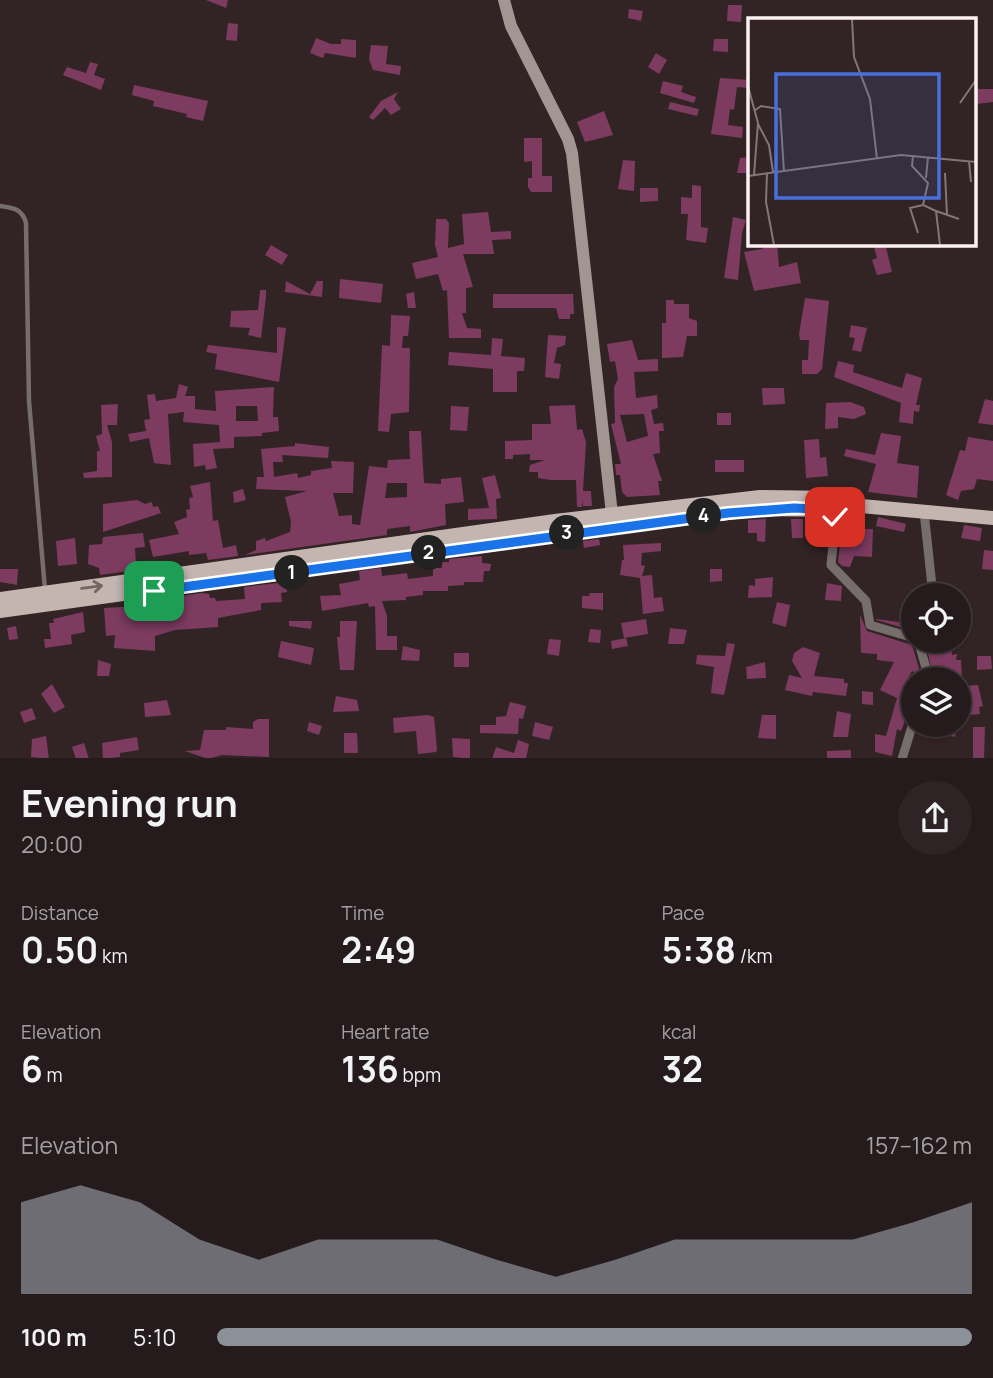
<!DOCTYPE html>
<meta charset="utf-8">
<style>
:root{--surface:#261b1c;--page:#2e2425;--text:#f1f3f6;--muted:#a4a1a3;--line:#42393b;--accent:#8c9099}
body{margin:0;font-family:Manrope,sans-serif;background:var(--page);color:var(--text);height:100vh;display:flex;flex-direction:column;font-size:26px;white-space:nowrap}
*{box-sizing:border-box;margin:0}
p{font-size:23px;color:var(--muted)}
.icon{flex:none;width:38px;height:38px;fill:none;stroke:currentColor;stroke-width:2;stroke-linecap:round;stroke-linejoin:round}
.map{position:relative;height:758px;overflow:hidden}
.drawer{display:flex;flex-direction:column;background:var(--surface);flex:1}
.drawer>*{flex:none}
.buttons{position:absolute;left:901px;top:583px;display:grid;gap:14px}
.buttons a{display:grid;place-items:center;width:70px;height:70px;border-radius:50%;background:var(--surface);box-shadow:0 2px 5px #0004,0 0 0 2px var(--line);font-size:35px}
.pin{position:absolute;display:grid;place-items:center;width:60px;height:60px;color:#fff;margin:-30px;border-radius:14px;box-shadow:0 4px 10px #0006}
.km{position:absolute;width:35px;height:35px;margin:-18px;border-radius:50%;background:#222;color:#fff;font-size:19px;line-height:35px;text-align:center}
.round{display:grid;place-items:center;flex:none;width:74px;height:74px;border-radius:37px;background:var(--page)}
.head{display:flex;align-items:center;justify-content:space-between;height:119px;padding:0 21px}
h1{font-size:38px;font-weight:700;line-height:52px}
.stats{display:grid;grid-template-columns:repeat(3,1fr);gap:10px;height:119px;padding:7px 21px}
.stats div{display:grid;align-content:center}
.stats b{font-size:35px;font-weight:700}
.stats small{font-size:19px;font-weight:400}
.stats p{font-size:19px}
.chart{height:196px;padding:14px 21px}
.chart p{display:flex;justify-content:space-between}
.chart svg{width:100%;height:126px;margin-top:7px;fill:var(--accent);opacity:.7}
ul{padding:0 21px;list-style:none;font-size:23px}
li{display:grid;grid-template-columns:112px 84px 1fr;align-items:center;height:52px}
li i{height:18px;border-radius:9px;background:var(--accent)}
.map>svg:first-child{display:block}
</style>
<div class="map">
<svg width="993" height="759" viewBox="0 0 993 759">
<rect width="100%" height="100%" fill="#322425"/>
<path fill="#7d3b60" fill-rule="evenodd" d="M206,0h22l-2,8z
M728,5h14l-1,17 -14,-1z
M629,9l14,2 -2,10 -13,-3z
M228,23l10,1 -1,17 -11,-1z
M316,38l15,6h10v-5l15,1v18l-31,-5 -2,5 -13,-5z
M714,39h14v13l-15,-1z
M371,45l17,1 -2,18 15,2 -1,9 -27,-5 -4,-11z
M656,53l11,7 -8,14 -11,-7z
M90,62l8,2 -4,11 11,4 -4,11 -38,-15 4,-8 19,6z
M720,78l30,2v8l-13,-1 -3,23 -4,-1 -2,16 15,2 -1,11 -31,-4z
M663,81l20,5 -2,6 15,5 -2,6 -34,-10z
M134,85l74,16 -5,20 -17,-4 1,-3 -34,-8 1,-5 -22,-6z
M977,89h16v13l-16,2z
M398,92l-4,7 7,10 -10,6 -6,-7 -12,12 -4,-3 12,-16z
M670,102l29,7 -2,7 -29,-7z
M604,111l9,24 -28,7 -8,-20z
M524,138h18v38h10v16h-21l-3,-5v-9h4v-17l-8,1z
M750,157v16h-13l3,-15z
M623,160l12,1 -1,30 -16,-2z
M692,185l9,1v41l7,1 -2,15 -20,-3 2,-26h-7v-17l11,1z
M640,188h18v13l-18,1z
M488,212l3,20 20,-1v8l-19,1 2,14h-31l10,33 -7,1v25h-4l5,15 14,1v9h-32l-2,-48 -4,1 -5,-17 -22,5 -4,-16 26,-6 -3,-12 1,-26h10l3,4 -1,25 16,-4 -2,-30z
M733,217l13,3 -4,13 -4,47 -14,-2z
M764,243h13l2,24 18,-5 4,21 -47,8 -10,-39 18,-3z
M873,243h12l7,29 -15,3 -5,-15 5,-2z
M271,245l17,10 -6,10 -17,-10z
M340,279l43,5 -2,19 -42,-5z
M286,281l24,13 7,-13h6l-1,16 -37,-5z
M260,290h6v7l-5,41 -13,-3 2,-7 -20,-1 1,-16 27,-1z
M414,292l2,16h-8l-2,-14z
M493,294h80l1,20h-4v5h-11l-3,-11h-63z
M805,298l24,3 -7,68 -5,5h-15v-14h6l1,-20h-9l-1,-6z
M666,300h8v4h15v14l8,3v15h-10l-4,21 -21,1v-35h4z
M391,315l19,1 -2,20h-5l-1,12h8l-1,64 -18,2 -2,18 -11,-1 4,-86 8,1z
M851,325l16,3 -6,24 -9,-2 3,-12 -6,-1z
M277,327l9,1 -7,54 -64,-13 2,-15 -11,-2 2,-7 69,8z
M548,335l18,1 -1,9 -8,3 -3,15 7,1 -2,15 -14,-2z
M492,338l11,1 -2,17 24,2 -1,13h-7v21h-24v-23l-45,-4 1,-13 42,3z
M632,340l6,20 20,-1v12l-24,1 2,26 21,-3 1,13 -7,2 3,14 9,-1 1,8h-5l1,22 -7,1 9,27h-4l2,14 -33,2 -5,-5 -2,-17h-4l-1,-11h6l-10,-40 4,-1 -1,-36 4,-8 -3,-18 -5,1 -3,-18zM644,414l4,22 -21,6 -7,-27z
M838,361l16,4 -1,7 49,16 4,-15 16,5 -6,27h4l-1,7 -5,-1 -1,13 -14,-2 2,-19 -67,-26z
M179,384l9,3 -3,9h10v13l21,2 -1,-20 59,-4 -1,30h5l1,14 -17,2v3l-28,1v11l-21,1 4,19 -11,2 -1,-5 -11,2 -1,-23 27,-2 -1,-17 -36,-3 1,-10 -16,2 3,51 -17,-2 -5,-25 -19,4 -2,-8 18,-3 -2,-11 6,-1 -3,-24 8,-1 1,7 20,-3zM236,406h21l1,15h-22z
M762,388h22l1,16 -22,1z
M985,399l8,2v24l-15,-2z
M850,402l14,5 2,7 -12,5 -16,-2v11l-13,1 1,-26z
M118,404l-1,21h-10l5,17v35l-28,1 -1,-5 14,-2v-20h3l-4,-15 6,-2 -1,-29z
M575,405l2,25 5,-1 4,13 -3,49h8l1,15h-9v-7l-1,8h-5l-1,-27h-25l-13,-2v-6h-9l1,-7 15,-5h-15v-6l-17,1v4h-8v-18l27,-1v-16h19l-2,-18z
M451,406l18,1 -2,24 -17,-1z
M717,413h14v12h-14z
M409,431h12l3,52 17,1v-5l20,-2 3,25 -19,2 1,21 -36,7v-6l-23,3v6l-142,20 11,-5v-9l9,-3 1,3 24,-9 1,-10 -6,-25 22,-6 -51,-2 1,-12h7l-3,-28 34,-3v-3l34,4 -1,11 -46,-3 1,7h-10l1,15 23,-4 1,5 13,-3v-4l21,-3 -1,-7 23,1 -1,31h-20l6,23 13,-1v9l8,1 9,-59 18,2 1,-8 22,-1zM387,483h20v14l-22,1z
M881,433l20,3 -4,27 22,3 -2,32 -49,-6 8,-28 -32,-8 2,-7 29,6z
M968,437l25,4v40l-16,-2 -3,10 -13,2 -3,9 -12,-5 14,-45 5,1z
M819,439l1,19 6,-1 2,19 -22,2 -2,-38z
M715,460h29v12h-29z
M495,475l6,23 -5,1 1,20 -29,1v-11l21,-1 -7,-30z
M210,482l3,39 5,-1 5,28 13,-3 2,11 -30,4 -2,-7 -17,2v-4l-36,6 -4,-17 30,-6 -5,-12 13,-5 -1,-7 4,-1 -1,-11 4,-1 -3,-11z
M243,489l3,11 -12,3 -1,-11z
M137,500l8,4 7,-2 1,5 5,-1 3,7 -58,19v-28z
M853,517l7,1 -2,11h15l-1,28 -18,-1 -4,11 -8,-1 -4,-4 5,-43z
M878,517l28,7 -2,8 -28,-6z
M766,519l-1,23 -8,-1v-8h-9v-13z
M791,519h12v19h-11z
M964,525l18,3 -2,13 -19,-3z
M143,533l2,14 -10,1 1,16 14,-1 1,5 -51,7 -1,-7 -11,-4 1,-19 13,-1 1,-7z
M75,538l2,26 -19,2 -2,-25z
M599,539l1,6 -16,3 -1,-7z
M661,543v8l-19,2 -1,12 4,1 -3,10 10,-1 2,23 8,-1 2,14 -21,3 -3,-36 -20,-3 2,-15h2l-1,-15z
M984,550l9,1v19l-11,-1z
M482,556v7l9,1 -1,7h-6l-1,11h-19v3l-16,1v5h-25v4l-17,2v3l-24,1 5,15v20h10v14h-21l-1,-44 -6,1 -1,-4 -46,8 -2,-15 21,-1 -2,-11 21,-4 -1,-9 22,-3 1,8 25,-3 1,6 25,-3v-8h9v-6h7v-3z
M0,569h18l-1,16 -17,-3z
M710,569h12v12l-12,1z
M773,577l-1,20 -24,1 1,-13 6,1v-7z
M286,582l1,10 -6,1 1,9 -21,1v7l-43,8v9l-43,3 -20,6v15l-41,-3 1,-13 -9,1 -2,-28 36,-2v-4l62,-9 7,1 1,4h5l1,3 29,-2 -1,-12z
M827,583l15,3 -1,15 -16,-1z
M590,593h13v17l-21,-2v-12h7z
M777,602l13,3 -4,22 -14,-4z
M83,612l2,20 -14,3 1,9 -27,4 -1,-9h7l-2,-16h5l-1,-4z
M860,615l7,16 45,14 7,23 -1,6 -6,-3 -10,20 12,6 -13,34 -4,-2 -5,27 -17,-4v-18l11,2 11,-38 -17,-8 14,-28 -17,-2v-6l-16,-1z
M646,619l2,15 -24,4 -3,-15z
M876,619l38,5v7l-38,-11z
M289,621h23l-1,8 -22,-3z
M340,621h17l-3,49h-14l-3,-33h3z
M16,626l2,13 -9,1 -2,-12z
M670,628l17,2 -3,14h-16z
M590,629l11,1 -1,13 -12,-1z
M626,638l2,8 -16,3 -1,-8z
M549,639l12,1 -2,16 -12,-2z
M925,640h26l1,15 5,-1 -1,6h5l1,19h-23l-1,-7h-6z
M281,641l33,7 -3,17 -33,-8z
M727,643l8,1 -11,51 -13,-2 3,-26 -18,-3 1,-9 28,1z
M403,646l17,4 -1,11 -18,-1z
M803,647l17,6 -6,23 30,3v4h4l-2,13 -33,-4 -1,4 -27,-6 4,-15 13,3 -10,-17 2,-8z
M454,653h15v14h-15z
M977,656h14l1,13 -15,1z
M98,660l13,4 -2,12h-12z
M765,662l1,16 -19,1 -1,-12z
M52,684l13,23 -11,6 -13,-19z
M978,685l5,21 -4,1 1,7 -13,1 -4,-29z
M862,691l11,1v13l-11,-1z
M336,696l21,4 2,11 -26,1z
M167,700l4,15 -26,2 -1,-14z
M510,702l16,4 -3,13 -4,-1 -1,16 -38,-1v-8h16v-8l10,-1z
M32,708l4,11 -12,4 -4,-11z
M837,711l14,3 -3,23h-15z
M428,715l6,2 3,32 -1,3 -18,2 -2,-23 -22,2 -1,-15z
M762,715h14v24l-18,-1z
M258,719h11v38l-47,-2 -14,4 -23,-8 15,-1 4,-20h22v-3l27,2v-7z
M309,722l13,4 -3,9 -12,-4z
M535,722l18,5 -4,13 -17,-4z
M930,724l27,2 -2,11 -34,-7 1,-4z
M973,727h12l-1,32h-11z
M344,733h13l1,20h-14z
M46,736l3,23 -18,-2 1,-18z
M137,737l2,13 -19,3v4l-17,2 -1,-16z
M452,738l18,1v20l-17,-2z
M518,740l11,4 -3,15h-34l4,-12 18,6z
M84,743l5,16h-13l-4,-12z
M851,750v9h-24v-8z"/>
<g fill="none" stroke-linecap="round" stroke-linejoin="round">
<path stroke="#766e6c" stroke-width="4.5" d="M0,206c14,2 22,3 26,17l3,178 16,189"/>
<path stroke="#766e6c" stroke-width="9" d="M837,506l-6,59 35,36 4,24 44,13
M924,512l9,83
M918,640l8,28 -2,11
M902,759l12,-39"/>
<path stroke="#a29693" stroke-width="12" d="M504,0l7,26 57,113 4,14 41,370"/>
<path stroke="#c4b5b0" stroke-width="14" d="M0,599l555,-78 205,-24 78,1 23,8 132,12
M0,611l557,-77 204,-25 76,1 23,-4"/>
</g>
<defs><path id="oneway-shaft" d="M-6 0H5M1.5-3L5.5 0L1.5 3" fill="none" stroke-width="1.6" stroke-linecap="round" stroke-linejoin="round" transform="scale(1.75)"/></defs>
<use stroke="#746564" href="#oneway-shaft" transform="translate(92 587) rotate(-8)"/>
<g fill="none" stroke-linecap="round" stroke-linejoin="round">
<g stroke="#fff" stroke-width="14">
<path id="route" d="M154,591l574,-78 66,-5 43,2 -2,7"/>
</g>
<use href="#route" stroke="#1a73e8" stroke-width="9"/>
</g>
<g transform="translate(748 18)">
<rect width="228" height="228" fill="#322425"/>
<path fill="none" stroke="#827677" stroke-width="2" d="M104,1l2,38 16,42 7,60M0,68l10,37 -4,52M212,85l16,-23M6,93l7,-5 19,3 4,63M10,106l11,21 4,27M165,138l-1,10 16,17 -5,22 13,6 4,34M221,143l2,21M19,155l-1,29 8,43M197,155l2,42M0,158l153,-21 75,7M178,160l2,-21M188,193l23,8M170,215l-8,-25 13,-3"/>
<path fill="#496fdd" fill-opacity="0.15" stroke="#496fdd" stroke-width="3.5" d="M28,56h163v124h-163z"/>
<rect width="228" height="228" fill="none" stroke="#fbf1f1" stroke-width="3.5"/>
</g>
</svg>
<div class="buttons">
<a><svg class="icon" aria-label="locate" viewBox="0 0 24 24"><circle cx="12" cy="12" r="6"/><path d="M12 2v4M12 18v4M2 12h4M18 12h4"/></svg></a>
<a><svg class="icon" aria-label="layers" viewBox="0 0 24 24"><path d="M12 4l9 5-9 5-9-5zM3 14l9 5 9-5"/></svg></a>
</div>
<div class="pin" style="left:154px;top:591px;background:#1e9e55"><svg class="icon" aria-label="arrive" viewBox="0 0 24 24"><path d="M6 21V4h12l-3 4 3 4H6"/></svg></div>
<div class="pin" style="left:835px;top:517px;background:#d93025"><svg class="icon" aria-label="check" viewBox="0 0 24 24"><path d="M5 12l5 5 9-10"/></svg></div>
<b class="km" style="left:292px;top:573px">1</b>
<b class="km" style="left:429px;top:553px">2</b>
<b class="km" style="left:567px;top:533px">3</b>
<b class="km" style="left:704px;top:516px">4</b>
</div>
<section class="drawer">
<div class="head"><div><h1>Evening run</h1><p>20:00</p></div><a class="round"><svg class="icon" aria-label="share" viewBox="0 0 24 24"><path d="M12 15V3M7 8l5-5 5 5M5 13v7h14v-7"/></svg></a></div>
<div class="stats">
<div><p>Distance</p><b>0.50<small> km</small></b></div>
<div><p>Time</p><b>2:49</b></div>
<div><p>Pace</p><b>5:38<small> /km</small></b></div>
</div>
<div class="stats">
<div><p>Elevation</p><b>6<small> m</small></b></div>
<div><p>Heart rate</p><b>136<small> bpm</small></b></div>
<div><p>kcal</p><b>32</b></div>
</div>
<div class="chart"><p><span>Elevation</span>157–162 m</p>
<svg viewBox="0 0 160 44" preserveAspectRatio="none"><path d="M0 44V12L10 6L20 12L30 25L40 32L50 25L60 25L70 25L80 32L90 38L100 32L110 25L120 25L130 25L140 25L150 19L160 12V44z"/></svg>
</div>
<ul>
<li><b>100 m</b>5:10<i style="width:100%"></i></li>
</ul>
</section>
